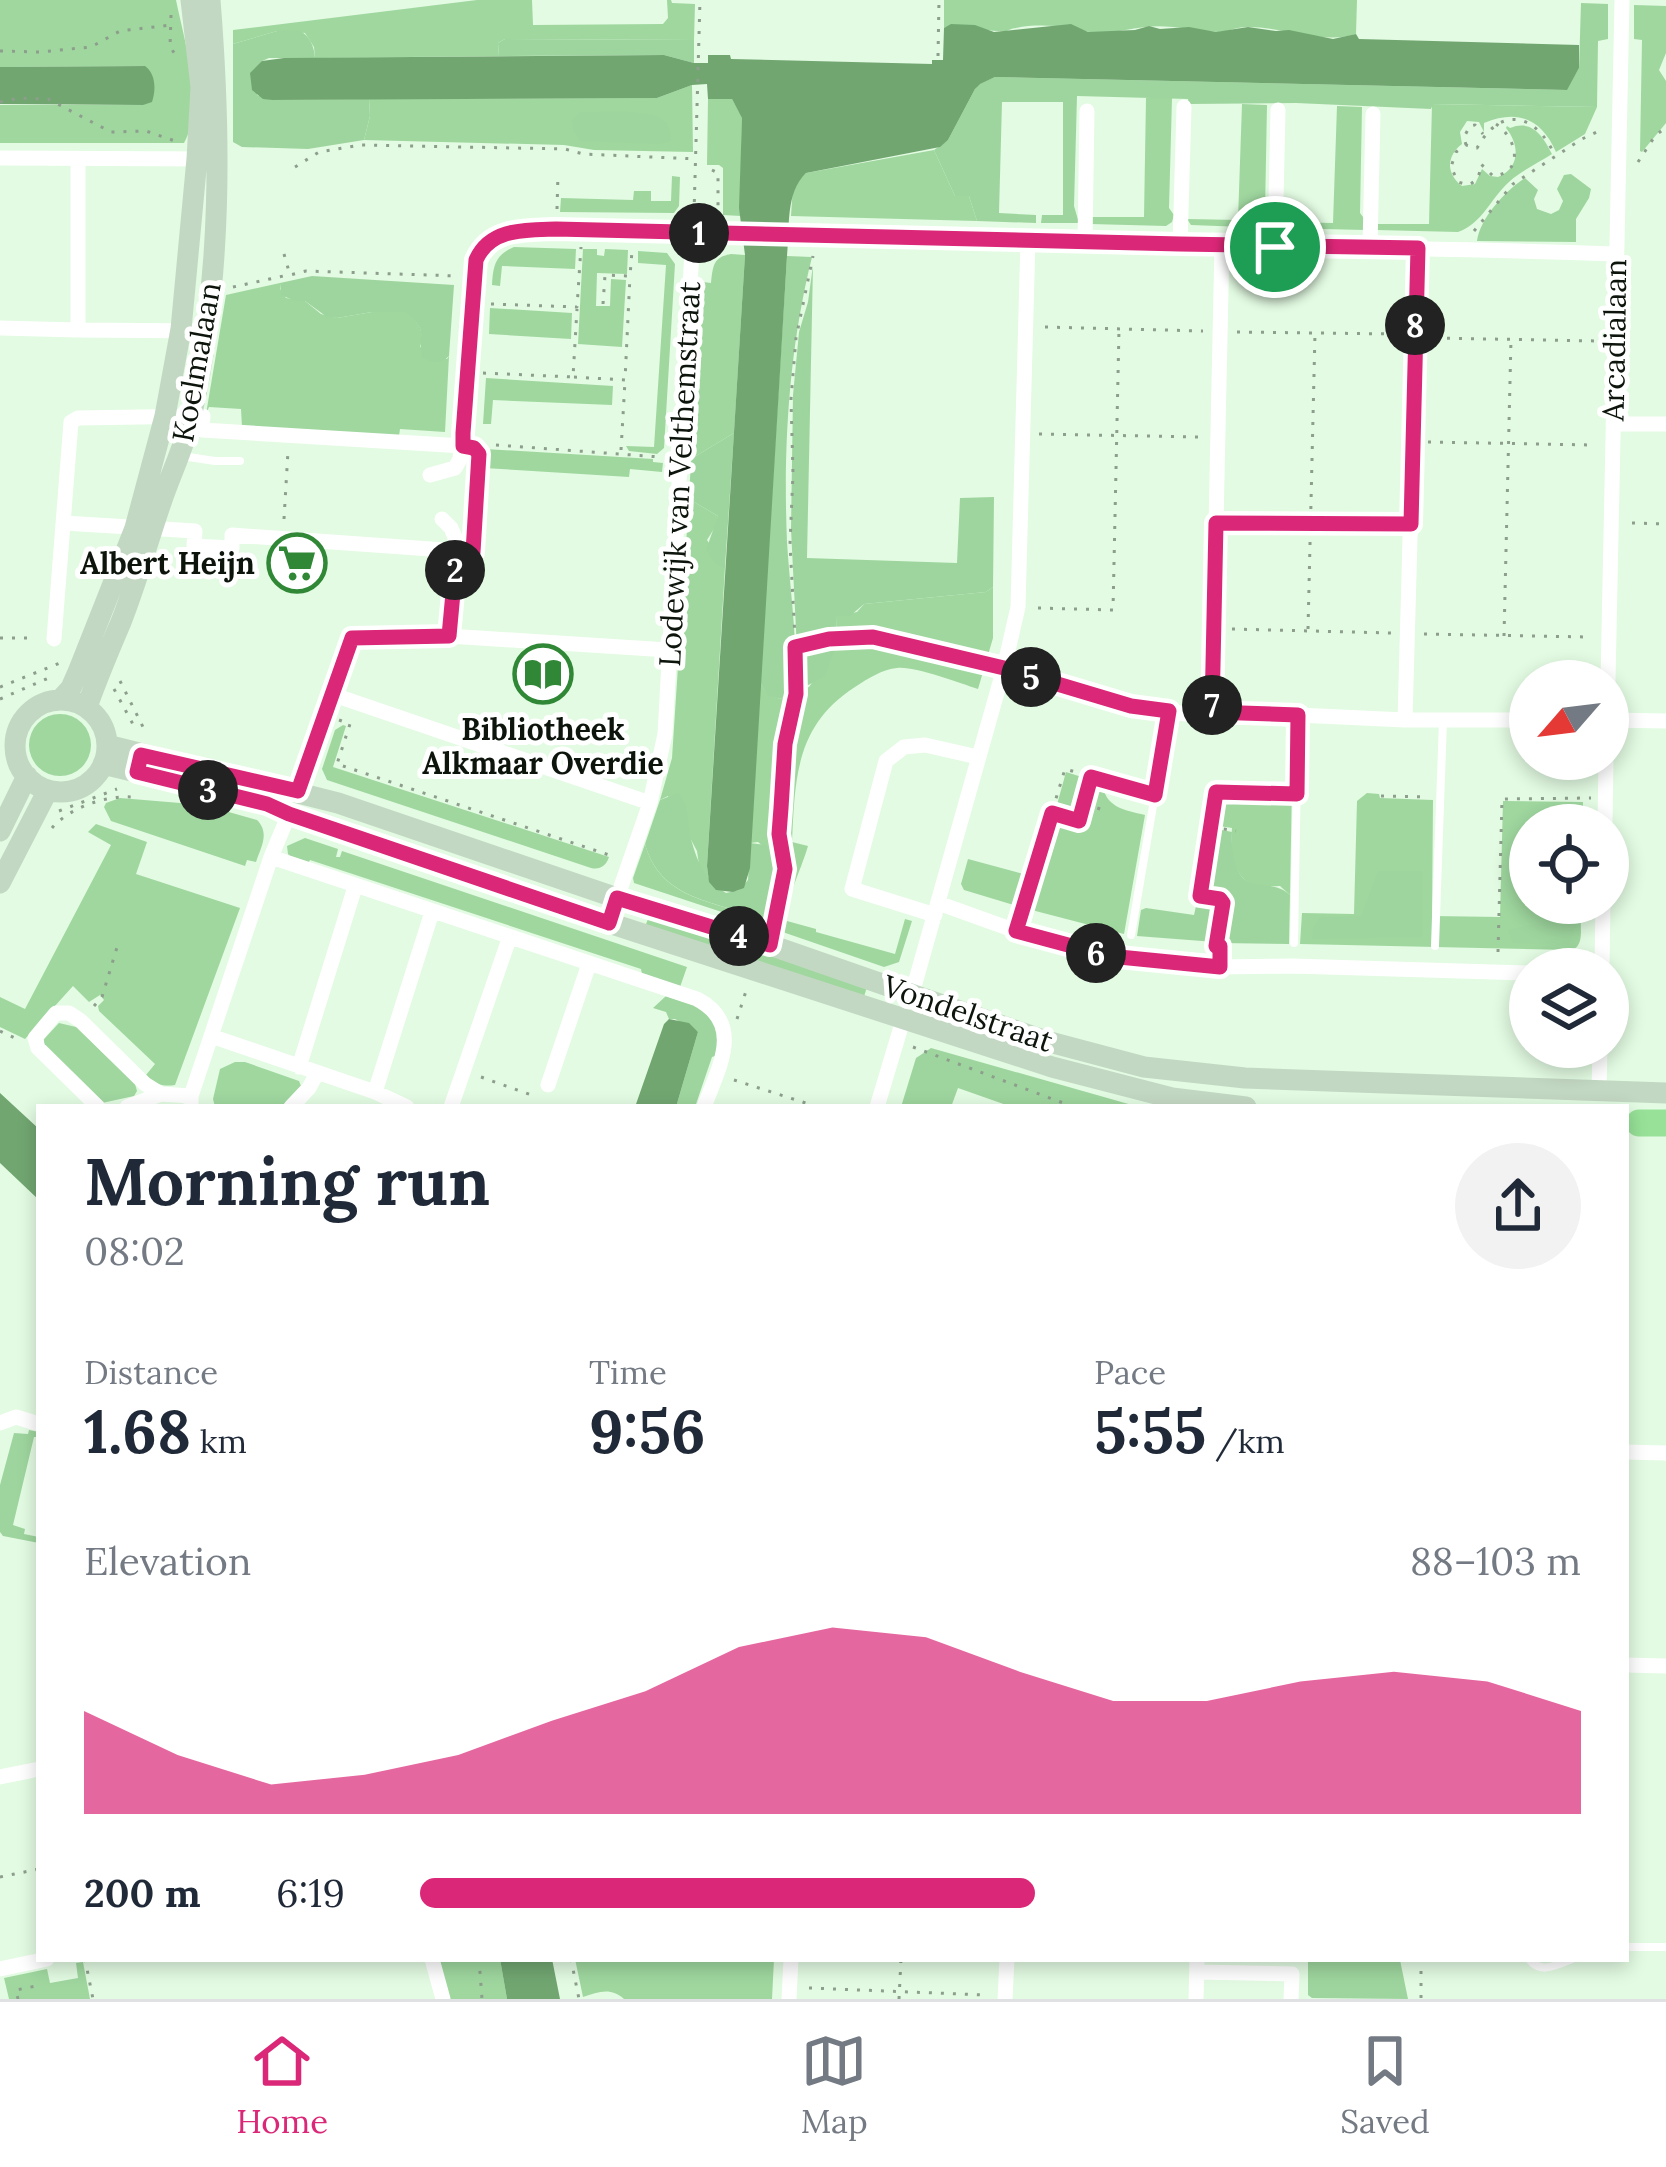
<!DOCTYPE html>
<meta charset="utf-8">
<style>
:root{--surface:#fff;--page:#f2f2f3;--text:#1f2937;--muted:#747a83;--line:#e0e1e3;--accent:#db2777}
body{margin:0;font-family:Lora,serif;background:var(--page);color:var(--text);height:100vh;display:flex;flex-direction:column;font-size:45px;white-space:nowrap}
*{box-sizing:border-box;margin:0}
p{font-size:39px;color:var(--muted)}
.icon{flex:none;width:66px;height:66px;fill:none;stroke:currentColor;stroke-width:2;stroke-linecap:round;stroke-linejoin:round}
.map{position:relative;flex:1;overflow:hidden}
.panel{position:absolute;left:36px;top:1104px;width:1593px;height:858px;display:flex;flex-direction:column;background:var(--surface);border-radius:0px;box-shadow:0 6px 18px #0003}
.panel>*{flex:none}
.needle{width:78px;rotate:242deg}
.fabs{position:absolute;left:1509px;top:660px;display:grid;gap:24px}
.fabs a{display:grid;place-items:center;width:120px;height:120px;border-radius:50%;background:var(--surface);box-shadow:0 6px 18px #0003;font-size:60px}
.pin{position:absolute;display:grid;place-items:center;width:102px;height:102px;color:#fff;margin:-51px;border:6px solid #fff;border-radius:50%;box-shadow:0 3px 12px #0007}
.km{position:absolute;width:60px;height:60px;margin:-30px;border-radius:50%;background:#222;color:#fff;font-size:33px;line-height:60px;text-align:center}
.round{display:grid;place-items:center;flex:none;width:126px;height:126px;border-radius:63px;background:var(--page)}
.head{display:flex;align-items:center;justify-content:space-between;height:204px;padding:0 48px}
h1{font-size:66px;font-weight:700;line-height:90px}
.metrics{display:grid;grid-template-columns:repeat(3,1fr);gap:18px;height:204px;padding:12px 48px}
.metrics div{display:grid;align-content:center}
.metrics b{font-size:60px;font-weight:700}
.metrics small{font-size:33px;font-weight:400}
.metrics p{font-size:33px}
.chart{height:336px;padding:24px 48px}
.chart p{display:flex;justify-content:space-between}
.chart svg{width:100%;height:216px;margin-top:12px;fill:var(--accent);opacity:.7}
ul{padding:0 48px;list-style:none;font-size:39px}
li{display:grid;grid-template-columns:192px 144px 1fr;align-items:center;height:90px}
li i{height:30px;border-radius:15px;background:var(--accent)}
.menu{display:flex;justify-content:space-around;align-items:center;height:168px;border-top:3px solid var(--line);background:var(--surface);font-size:33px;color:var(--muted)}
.menu a{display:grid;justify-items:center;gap:6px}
.menu .current{color:var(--accent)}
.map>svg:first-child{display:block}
</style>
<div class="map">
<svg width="1666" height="1999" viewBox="0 0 1666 1999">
<rect width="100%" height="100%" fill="#e3fbe2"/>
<path fill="#9fd79f" d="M0,0h176c8,40 29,106 8,143h-184v-38h143l2,-39 -145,1z
M477,0h55l1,25 130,-1 5,-6 -1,-18h4l1,3 23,1 -1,36 -189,-1 -7,4 1,13 -184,2 -1,-11 -9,-14 -28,-2 -44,13v-14z
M944,0h413l-1,34c-34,11 -75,-8 -110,-7 -9,0 -19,5 -28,5 -23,-1 -49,-8 -73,-5 -17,2 -39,8 -56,5 -6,-1 -11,-5 -17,-5 -17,-1 -39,-3 -56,1 -12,2 -5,4 -18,3 -19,0 -34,-11 -54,-3z
M1634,5l32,1v47l-7,17 7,11v42l-24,29 -2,-1 2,-111 -8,-1z
M692,85l1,67 -99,-2 -30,-5 -200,-5 6,-24 -1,-17 288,-1z
M1146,98h26l-3,110 5,7 -2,7 -6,4 -75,-2v-7h53z
M708,99h24l10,18 -1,99 -18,-1v-47l-4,-3h-12z
M1242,104l25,1 -2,106 6,8 -1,9 -79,-3 -4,-6 51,1z
M1432,104l165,3 -12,27 -29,18c-15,-34 -39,-43 -72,-29v9l-5,-10 -12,-1 -7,11 2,12c-16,12 -16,30 0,42l13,-2 7,-15 8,7 8,1c22,-9 22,-32 8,-49l1,-2 3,2c22,-9 33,8 42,26 -14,9 -31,17 -43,28 -19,17 -26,41 -51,50l-81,-2v-6h52z
M1337,106l25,1 -2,106 6,8 -1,9 -83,-2v-6l51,1z
M934,150l21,46h14l8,25 -186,-5 2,-30 13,-13z
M672,176l8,1 -1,29 -5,7 -114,-1 1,-14 72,2 1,-9h17v10h20z
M514,247l62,2 -1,20 -73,-3 -2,20 -8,-1c1,-19 3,-30 22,-38z
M583,249h14v6l7,1 1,-7 23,1 -1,24 -30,-1 -1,33h14l1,-27 15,1 -4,67 -44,-3z
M638,251l29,2 8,11 -11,184 -7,6 -28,-3 -3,-5 28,1 12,-182 -28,-2z
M731,254l14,1 -11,178 -43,26 12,-177 8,1c2,-17 2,-26 20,-29z
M280,283v6l6,9 19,3 16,13 16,4 35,-6h35c12,12 18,18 13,35l27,12 2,-3 -4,76 -45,-3 -1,7 -157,-9 -1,-18 -32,-2 -3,7 20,-119z
M490,308l82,5 -1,26 -82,-5z
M486,378l127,8 -1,19 -119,-5 -2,24h-8z
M485,449l168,10v3l10,1 -1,9 -32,-3 -1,8 -145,-9z
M689,499l29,17 -1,8 -10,16 18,27 -18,299 2,16 -10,-17 -2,-14 -29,-55 -8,4 12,-42z
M993,587v51l-15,51c-19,-6 -63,-23 -81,-21 -14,1 -30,11 -42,19 -59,38 -60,90 -63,155l16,4c-9,30 -19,43 -21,75l29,8v3l79,22 10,-35 7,2 -13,41 -15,5 -110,-38 12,-52 -4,-48 4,-75 13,-64 10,-3 27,-40 1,-31 20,-4 7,-8 122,-12z
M760,682l7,12 13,5 15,-9 -11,48 -4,49 -2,45 5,37 -13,59 -136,-45 -1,-5 12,-34c15,54 65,57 113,73l8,-1c9,-18 8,-40 8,-60l-16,-14 -8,1z
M29 745a31 31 0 1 1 62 0a31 31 0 1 1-62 0Z
M343,725l3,1 -13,41 276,90c-3,9 -9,13 -18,11l-264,-88 -5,-11 13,-39z
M1066,772l22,7 -5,21h3l6,-20 11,3c1,24 21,27 42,32l-21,119 -100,-26 4,-13 3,-2 23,-78 11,3v-3l-10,-3z
M1276,782h16l-2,113 -10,-9c-7,0 -14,1 -21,0 -26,-4 -29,-35 -27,-58l-19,-3 5,-31 58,1z
M1367,793l12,1 1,4 53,2 -1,116 68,1 3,-116 80,1v23h-53v78h51l-6,2 -1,14h7c-1,11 3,25 -8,31l-273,-6 2,-31 52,1 3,-113z
M120,798l84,7 53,15c13,13 4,27 -1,42l-9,-2 -2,6 -134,-45 -7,-14 2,-4z
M96,824l51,18 -11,32 104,34 -65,177c-13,2 -20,-1 -29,-10l9,-11 -56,-53 -1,-5 6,-6 -4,-5 -11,7 -16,-16 -48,53 -25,-12v-30l25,12 86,-164 -23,-13z
M305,838l33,11 -2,8h4l2,-6 345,116 -7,20 -38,-13 -1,-5 -331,-109 -3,5 -14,-5 -5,-6 -1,-8z
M968,859l63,17c-3,12 -10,18 -14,30l-53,-16 -3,-6z
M650,914l217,73 -5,16 -218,-74z
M59,1023l17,4 59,57 2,7 -3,5 -32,7 -58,-55v-9z
M235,1062h10l54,19 2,5 -20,21h-66l-2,-8 7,-30z
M436,1959h64l7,40h-60z
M575,1959h199l-2,40h-148c-13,-12 -26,-7 -41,-2z
M83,1962l7,37h-81l-5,-21 43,-9 3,14 28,-5 -2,-15z"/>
<path fill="#9ed59e" d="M1581,3l27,1v35l-10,2 -1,66 -164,-3 -2,5 -135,-6 -107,1 -1,-5 -111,-3 -3,110 5,17h-38l1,-8h21v-113h-61l-3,111 37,2v8l-59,-2 -8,-25h-14l-21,-46 14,-10 27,-51 4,-5 16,-7 571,13 13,-22z
M298,30c12,5 16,16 17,28h-46l-7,3 -5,34 15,5 97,-1 1,17 -6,24 -56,9 -66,-2 -9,-5v-98l44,-13z
M505,39l189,1v23l-30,-8 -165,1 -1,-13z
M580,112c19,0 75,-4 86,10 4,6 4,12 5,19l-11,3 -80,-3 -7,-11 -1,-10z
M1571,174l20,15 -2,9 -13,21v23l-99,-1c3,-23 29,-51 48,-63l13,12 -4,9 3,10 14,5 8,-4 4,-9 -6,-12 7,-14z
M787,256l25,1c-23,92 -29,190 -25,285 3,49 11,100 8,148l-15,9 -13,-4 -7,-13z
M813,265l-6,293 150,5 3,-65 34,-1 -1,90 -7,5 -122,12 -14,12h-13l-1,31 -11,29 -26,14 -8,-161 2,-134 6,-63 9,-30z
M312,276l142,9 -5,71c-8,8 -18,8 -27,1 -5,-26 8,-23 -16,-45h-34l-35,6 -10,-1 -22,-16h-10l-14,-6 -1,-12z
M734,433l-9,134 -1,1 -8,-4 -10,-14 12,-34 -29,-17 2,-40z
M678,793c13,14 8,29 13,46 7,25 13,39 35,54l13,-3 9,-10 2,-37 16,2c14,19 9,51 -1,72h-7c-47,-16 -98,-19 -113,-73l15,-44z
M1212,828l20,4c-1,12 1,19 3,30 9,35 35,14 55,33l-1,49 -70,-1 6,-39 -4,-6 -19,-4z
M1378,871h44v66l-110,2 1,-11 7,-11 41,-1z
M1198,897l23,5 -6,40 -78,-6 4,-26 5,-2 48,7z
M1547,903h31l1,12 -10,30 -56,-2 -5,-13 37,-8z
M666,996c37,13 56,11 52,59l-6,2 -17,50h-19l22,-75 -23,-13h-6l-3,-7 -13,-4z
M931,1048l208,59h-127l-54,-19 -7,19h-50l15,-49z
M29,1430l10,2v5h-5l-21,88 12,4 -1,5 15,3v6l-36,-7 -3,-4v-47l14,-52 14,1z
M1308,1959l92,1 8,39 -96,-1 -4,-3z"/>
<path fill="#71a671" d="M951,24l24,1 19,7 77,-8 17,8 47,-2 14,-4 11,3 29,-2 27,5 32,-5 28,4 13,-1 44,9 23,-5 3,5 220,6v23l-12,22 -572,-13 -15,7 -5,5 -27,51 -8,7 -134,26c-21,20 -16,55 -19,83l-37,612 -6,20 -11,4 -17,-2 -7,-8 -2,-16 38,-611 -6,-47 3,-90 -10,-19h-24l-1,-15 -15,1 -35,13 -385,2 -9,-1 -11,-9 -2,-17 12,-12 22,-3 380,-3 30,8h14v-8h22l1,4 201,5v-4h11l1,-32z
M145,66c11,8 11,24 7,36l-9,3 -143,-1v-37z
M669,1019l20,4 9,9 -22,75h-41l29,-83z
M0,1093l39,36v71l-39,-37z
M500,1959h52l8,40h-53z"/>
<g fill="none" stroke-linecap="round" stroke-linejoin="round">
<path stroke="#8d9e8c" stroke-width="3" stroke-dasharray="3 9" stroke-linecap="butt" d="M171,15l-1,32 7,10
M0,51l40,1 51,-5 29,-16 51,-6
M938,56l1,-56
M0,102l19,-4 29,1 63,33 35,-1 29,10
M1496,124c21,14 29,49 -3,52l-12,-12c-1,10 -3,17 -13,21l-10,-3 -7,-15 5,-15 10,-7 11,3c24,-44 60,-34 78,8
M1466,145l-2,-8 6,-11 5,-1 8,9
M1638,162l17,-26 11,-9
M295,167l24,-15 42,-7 204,4 18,5 114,5
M712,170l6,3v40
M557,209l1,-35
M694,214l6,-214
M1474,231l39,-47 69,-45 19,-9
M284,254l6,21 16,-4 152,5
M233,287l55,-12
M491,304l86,3 4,-60
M603,304l2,-29 25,1 2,-25
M1045,327l158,4
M1237,332l158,2
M1435,338l164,3
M483,373l90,4 4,-68
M574,377l51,3 5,-104
M1039,434l159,3
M1428,442l165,3
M496,445l164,12
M621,450l4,-69
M284,519l4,-68
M1233,523l159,1
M1632,523l34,1
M1038,608l75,2 6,-281
M1232,629l159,4
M1308,629l7,-296
M1424,634l165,3
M1504,636l7,-297
M0,638h34
M795,647l34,-8 44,-2 111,27
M120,681l25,50
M0,687l60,-24
M114,689l21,39
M0,699l51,-22
M339,720l11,4 -13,40 275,92
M1381,796l46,1
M1086,804l17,6
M59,811l58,-22
M1056,814l23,7 12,-43
M1212,827l24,4
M52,828c17,-20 54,-33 80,-31l1,-4
M1021,913l44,-144 77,22
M775,925l10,-56 -6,-35 2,-25 5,-65 10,-49 1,-20 -7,-131 3,-71 -2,-74 5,-61 17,-82
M1219,947l-3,-1 6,-45 -22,-5 16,-104 64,2
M1498,952l4,-153 89,-1
M94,1006l8,-9 16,-53
M737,1019l10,-31
M0,1031l19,9
M913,1047l161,60
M481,1077l53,19
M734,1080l84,27
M39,1346v-1
M0,1877l39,-8
M85,1959l8,40
M479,1959l3,40
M571,1959l8,40
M1421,1959v40
M809,1988l177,7
M18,1999l-2,-9 20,-4 -1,-4
M899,1999l2,-40"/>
<path stroke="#fff" stroke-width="8" d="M182,456l33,5h25
M1131,935l38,-223
M1294,943l4,-227
M1435,946l8,-226
M1626,1947h40
M1529,1959c12,16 27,6 43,0"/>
<path stroke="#fff" stroke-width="15" d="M0,158l207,1
M1085,242l2,-131
M1180,245l4,-138
M1275,247l3,-137
M1370,247l3,-133
M0,328l78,2v-171
M78,330l127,1
M1613,424h53
M430,475l25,-7 5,-9 16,-199c17,-39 70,-31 106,-30l598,15c35,-2 68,2 102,2 111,1 222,3 333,7
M442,519l9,9 6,14 -8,94
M54,639l17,-217 7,-4 125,-2 -1,14 261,16 11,3 5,5 -6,98 -241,-17v13l-38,-2 1,-15 -131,-8
M1004,668l127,38 55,8 112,1 107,5h125
M1608,681l14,-681
M334,695l316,108
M1212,712l10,-469
M1405,720l13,-472
M1608,720l58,1
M298,791l54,-154 97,-1 219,14
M1605,825l1,-66
M271,857l426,142c48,25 21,70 7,108
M617,898l33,-95 15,-69 28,-501
M938,903l78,28 93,25 107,11 77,-1 237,7
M935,915l-83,-26 34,-128 18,-14 21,-2 53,12
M1602,969l1,-66
M912,994l92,-326 14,-61 10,-368
M211,1036l164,56 32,15
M299,1067l56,-180
M548,1085l41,-121
M375,1092l57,-180
M1599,1092l1,-45
M98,1107l-60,-59 -3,-10 21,-25h13l12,8 64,63 16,10
M127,1107l34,-13 30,2
M191,1107v-11l80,-239 18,-43
M291,1107l18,-19 8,-15
M451,1107l58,-168
M877,1107l26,-87
M0,1423l16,-6 23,7
M1626,1452l40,1
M1626,1665l40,1
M0,1777l39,-8
M432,1959l11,40
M0,1969l47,-10
M1197,1972l95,2 -1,25
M789,1999l2,-40
M1005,1999l2,-40
M1196,1999l1,-40"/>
<path stroke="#c3d8c3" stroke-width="21" d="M60,700l11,-12 7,-16 57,-144 30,-112 16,-87 16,-170 4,-72 -10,-87
M15 746a46 46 0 1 1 92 0a46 46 0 1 1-92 0Z
M87,707c10,-29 22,-57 34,-85 16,-40 27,-82 41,-122 10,-29 24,-57 30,-87 30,-136 29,-276 18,-413
M107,745l231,58 279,95 153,47 276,96 98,26 101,11 421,15
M103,764l164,40 22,10 320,109 443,144 120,31 74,9
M0,831l27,-55
M0,883l48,-93"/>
<path stroke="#97e298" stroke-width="27" d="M1639,1123h27"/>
</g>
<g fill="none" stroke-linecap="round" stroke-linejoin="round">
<g stroke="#fff" stroke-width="24">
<path id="route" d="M556,229l624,15 238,4 -7,276 -195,-1 -4,189 86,3 -1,79 -81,-2 -16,104 20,3 3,4 -7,43h4v21l-111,-11 -93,-25 36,-118 27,8 12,-44 64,18 14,-84 -38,-5 -127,-38 -131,-31 -44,2 -34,8 1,47 -11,50 -4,64 -2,26 6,35 -15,76 -153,-47 -8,25 -320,-109 -22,-10 -130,-32 4,-17 157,36 54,-153 97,-2 8,-86 16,2 6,-98 -5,-6 -11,-2v-13l13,-173c14,-32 49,-30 80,-31z"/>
</g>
<use href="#route" stroke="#db2777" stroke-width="15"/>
</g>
<defs>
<g id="supermarket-ring" transform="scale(3)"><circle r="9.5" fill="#fff" stroke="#308837" stroke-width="1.5"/><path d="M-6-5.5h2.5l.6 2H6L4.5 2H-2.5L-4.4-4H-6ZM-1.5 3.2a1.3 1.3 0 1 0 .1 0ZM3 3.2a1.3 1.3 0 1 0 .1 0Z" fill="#308837"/></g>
<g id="library-ring" transform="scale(3)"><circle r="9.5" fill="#fff" stroke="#308837" stroke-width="1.5"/><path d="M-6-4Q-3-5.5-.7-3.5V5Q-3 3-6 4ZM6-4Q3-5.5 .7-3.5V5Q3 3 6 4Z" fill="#308837"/></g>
</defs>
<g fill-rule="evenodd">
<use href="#supermarket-ring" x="297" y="563"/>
<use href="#library-ring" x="543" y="674"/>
</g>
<g text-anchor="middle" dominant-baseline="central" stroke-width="10" stroke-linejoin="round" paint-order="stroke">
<g font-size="30" fill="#0c140c" stroke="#fff">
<text transform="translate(1614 340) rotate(-89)">Arcadialaan</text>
<text transform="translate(196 362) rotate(-80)">Koelmalaan</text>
<text transform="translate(679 474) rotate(-87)">Lodewijk van Velthemstraat</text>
<text transform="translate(968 1013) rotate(19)">Vondelstraat</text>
</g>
<g font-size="30" font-weight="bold" fill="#0c140c" stroke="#fff" text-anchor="end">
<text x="255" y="563">Albert Heijn</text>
<text x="543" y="729" text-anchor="middle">Bibliotheek<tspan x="543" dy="34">Alkmaar Overdie</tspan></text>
</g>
</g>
</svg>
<div class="fabs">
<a><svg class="needle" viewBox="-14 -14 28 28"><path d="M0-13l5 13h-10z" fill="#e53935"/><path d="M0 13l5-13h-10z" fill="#747a83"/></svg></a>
<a><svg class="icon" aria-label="locate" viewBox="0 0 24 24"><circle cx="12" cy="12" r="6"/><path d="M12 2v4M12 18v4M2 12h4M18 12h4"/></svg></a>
<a><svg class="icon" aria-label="layers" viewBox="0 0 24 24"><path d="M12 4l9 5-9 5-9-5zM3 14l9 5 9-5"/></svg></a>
</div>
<div class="pin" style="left:1275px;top:247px;background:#1e9e55"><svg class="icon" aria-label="arrive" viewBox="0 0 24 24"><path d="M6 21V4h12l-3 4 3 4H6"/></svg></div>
<b class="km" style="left:699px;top:233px">1</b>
<b class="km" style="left:455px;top:570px">2</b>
<b class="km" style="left:208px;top:790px">3</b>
<b class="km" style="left:739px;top:936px">4</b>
<b class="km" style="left:1031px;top:677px">5</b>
<b class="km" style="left:1096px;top:953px">6</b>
<b class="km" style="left:1212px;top:705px">7</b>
<b class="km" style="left:1415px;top:325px">8</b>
<section class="panel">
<div class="head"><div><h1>Morning run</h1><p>08:02</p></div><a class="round"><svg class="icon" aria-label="share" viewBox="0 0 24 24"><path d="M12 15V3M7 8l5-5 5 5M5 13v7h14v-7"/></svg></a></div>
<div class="metrics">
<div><p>Distance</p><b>1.68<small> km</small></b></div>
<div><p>Time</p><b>9:56</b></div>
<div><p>Pace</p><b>5:55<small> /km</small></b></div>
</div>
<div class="chart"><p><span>Elevation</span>88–103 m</p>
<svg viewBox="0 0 160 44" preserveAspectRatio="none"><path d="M0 44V23L10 32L20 38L30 36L40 32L50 25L60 19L70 10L80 6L90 8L100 15L110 21L120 21L130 17L140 15L150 17L160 23V44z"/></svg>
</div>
<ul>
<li><b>200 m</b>6:19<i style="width:53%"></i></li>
</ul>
</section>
</div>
<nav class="menu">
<a class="current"><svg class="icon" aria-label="home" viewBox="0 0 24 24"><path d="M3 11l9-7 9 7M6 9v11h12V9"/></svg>Home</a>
<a><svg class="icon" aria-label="map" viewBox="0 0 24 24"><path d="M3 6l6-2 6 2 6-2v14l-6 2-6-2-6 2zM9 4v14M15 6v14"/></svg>Map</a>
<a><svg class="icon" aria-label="saved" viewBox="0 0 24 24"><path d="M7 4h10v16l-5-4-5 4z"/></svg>Saved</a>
</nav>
